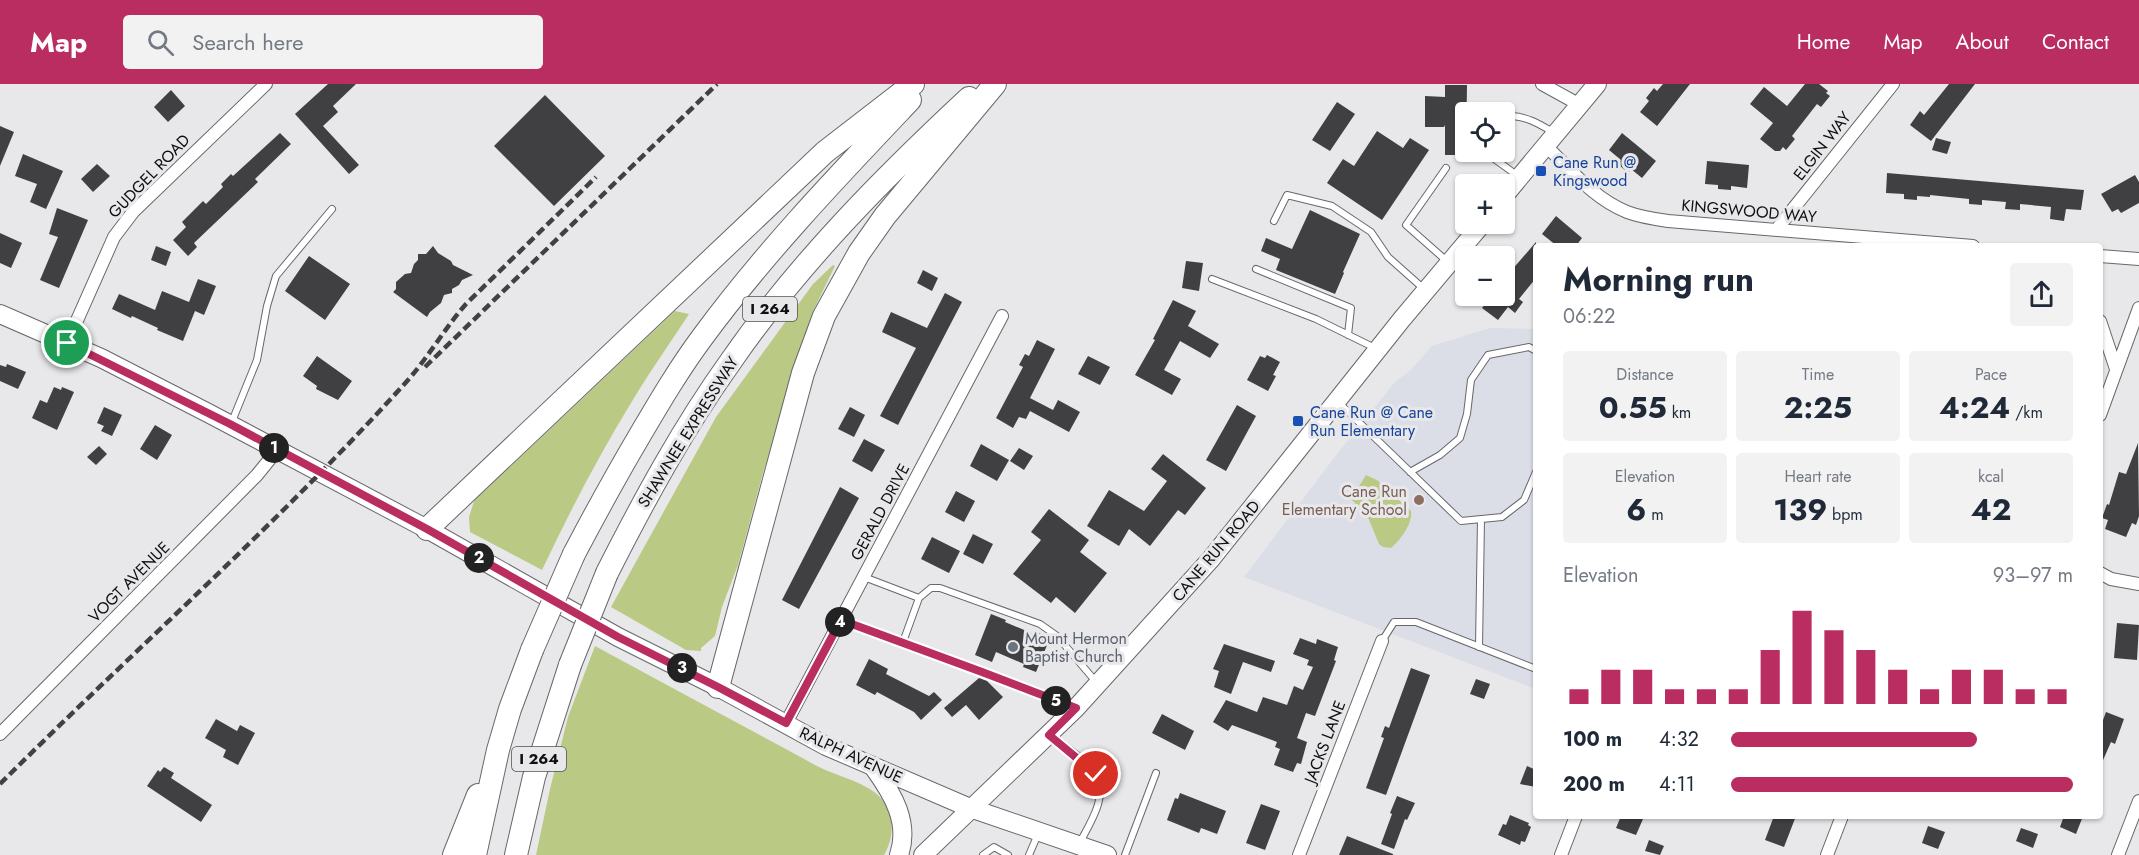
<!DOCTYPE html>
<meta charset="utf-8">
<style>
:root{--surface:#fff;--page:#f2f2f3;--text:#1f2937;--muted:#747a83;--accent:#ba2d61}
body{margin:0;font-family:Jost,sans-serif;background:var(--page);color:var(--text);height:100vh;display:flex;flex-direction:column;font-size:22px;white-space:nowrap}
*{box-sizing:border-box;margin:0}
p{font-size:20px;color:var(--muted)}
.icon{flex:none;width:33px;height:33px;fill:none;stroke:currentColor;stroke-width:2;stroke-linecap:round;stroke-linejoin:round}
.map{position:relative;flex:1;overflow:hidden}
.side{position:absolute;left:1533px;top:159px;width:570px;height:576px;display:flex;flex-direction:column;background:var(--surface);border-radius:6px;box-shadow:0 2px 4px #0004}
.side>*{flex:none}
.fabs{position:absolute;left:1455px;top:18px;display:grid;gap:12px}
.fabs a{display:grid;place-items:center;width:60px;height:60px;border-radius:6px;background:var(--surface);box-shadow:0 2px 4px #0004;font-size:30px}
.pin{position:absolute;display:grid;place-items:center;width:51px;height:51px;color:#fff;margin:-26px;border:3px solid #fff;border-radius:50%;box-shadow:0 2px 6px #0007}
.km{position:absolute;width:30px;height:30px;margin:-15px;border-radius:50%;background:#222;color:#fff;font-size:16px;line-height:30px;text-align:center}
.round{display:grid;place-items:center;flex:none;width:63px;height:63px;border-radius:6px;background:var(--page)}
.overview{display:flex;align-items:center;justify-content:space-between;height:102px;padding:0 30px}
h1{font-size:33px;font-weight:700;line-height:45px}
.metrics{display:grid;grid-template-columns:repeat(3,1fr);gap:9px;height:102px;padding:6px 30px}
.metrics div{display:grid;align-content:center;border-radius:6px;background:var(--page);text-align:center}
.metrics b{font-size:30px;font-weight:700}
.metrics small{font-size:16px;font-weight:400}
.metrics p{font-size:16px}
.chart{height:168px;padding:12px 30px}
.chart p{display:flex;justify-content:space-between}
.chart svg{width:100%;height:108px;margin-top:6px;stroke:var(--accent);stroke-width:6}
ul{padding:0 30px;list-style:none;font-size:20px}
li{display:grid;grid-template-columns:96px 72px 1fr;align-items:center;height:45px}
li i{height:15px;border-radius:8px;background:var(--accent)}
header{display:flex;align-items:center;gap:36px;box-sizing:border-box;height:84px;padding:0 30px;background:var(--accent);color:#fff}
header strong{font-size:28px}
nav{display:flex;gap:33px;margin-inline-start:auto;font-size:21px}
.search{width:420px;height:54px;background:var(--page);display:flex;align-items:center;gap:15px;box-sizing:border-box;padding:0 21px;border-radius:6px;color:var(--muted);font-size:22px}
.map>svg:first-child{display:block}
</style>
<header>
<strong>Map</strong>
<div class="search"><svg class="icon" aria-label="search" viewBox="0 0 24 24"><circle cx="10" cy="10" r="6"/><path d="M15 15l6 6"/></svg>Search here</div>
<nav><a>Home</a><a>Map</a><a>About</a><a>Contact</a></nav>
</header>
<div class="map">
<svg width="2139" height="771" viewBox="0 0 2139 771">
<rect width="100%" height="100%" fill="#e8e8eb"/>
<path fill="#dbdde7" d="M1490,244l46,1v360l-292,-112 93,-123 58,-72 16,-12 21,-24z"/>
<path fill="#bac984" d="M833,181l2,1 -22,45 -50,162 -25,92 -16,42 -7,29 -14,12v3l-15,-1 -75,-43 105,-190 97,-133z
M675,227l14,3c-19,29 -40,59 -58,89 -33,54 -62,110 -89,167l-72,-38 -1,-15 5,-16z
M1366,391l11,5 34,31c2,12 -11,30 -20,37l-8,-1 -4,-3 -12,-29 -16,-16z
M595,562c74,40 148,80 222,120 19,10 46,15 62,30 16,17 16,40 5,59h-348l14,-66 18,-72z"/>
<path fill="#404043" d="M328,0h28l-23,22 5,6 -15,14 36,39 -10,9 -54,-60z
M1663,0h27l-33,42 -17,-14 9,-11 -3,-3 8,-10 3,3z
M1805,0h14l9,7 -2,2 4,3 -9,11 -4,-3 -25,32 3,3 -9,11 -3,-3 -3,4h-5l-15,-12 13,-16 -23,-19 14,-17 23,19z
M1949,0h26l-44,57 -21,-16 10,-14 4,4z
M1445,1h22l-1,70h-21v-30l-1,2h-19v-31l20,1z
M171,6l14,16 -17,16 -14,-15z
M545,11l60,61 -51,50 -60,-60z
M1337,18l18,12 -25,37 -18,-11z
M0,42l14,6 -14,34z
M1377,47l26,17 7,-10 19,12 -47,70 -55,-37 16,-24 11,7z
M280,49l11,11 -36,35 3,3 -64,61 3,4 -9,9 -15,-16 13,-13 -4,-5 21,-21 3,3 17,-17 -2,-3 10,-10 2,2z
M1622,49l34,28 -14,17 -11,-9 -3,4 -10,-9 3,-4 -12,-10z
M1936,54l15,4 -4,12 -15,-4z
M23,70l40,17 -17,38 -16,-7 7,-18 -22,-8z
M1707,77l42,4 -2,23 -16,-2v4l-13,-1v-4l-13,-1z
M97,80l13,12 -17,16 -12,-13z
M1887,89l197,17 -3,20 -15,-1 -2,12 -14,-2 1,-12 -31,-3v6l-15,-1 1,-7 -24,-2v5l-13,-1v-5l-39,-4v2l-13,-1v4l-13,-1v-5l-18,-1z
M2135,91l4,7v21l-18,10 -3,-4 -6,3 -11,-18z
M57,124l31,12 -29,68 -19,-8 18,-43 -9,-3z
M1310,126l50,24 -17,38 1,1 -9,21 -59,-24 4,-11 -19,-8 5,-13 26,11z
M1556,132l26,22 -6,8h-19l-15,-12z
M0,149l22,10 -11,25 -11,-5z
M1536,158v36l-17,21 4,3 -8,11 -7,-6 -10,13 -16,-12 10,-12h12v-17z
M156,162l15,6 -5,14 -15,-6z
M433,162l5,7 13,8 2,4 20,10 -11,5 -3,5 -7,4v4l-8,2 -3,8 -11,9 -3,5 -34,-25 3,-3v-7l9,-8 6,-1 3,-9 4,-4v-6h8z
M309,172l41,28 -25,36 -40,-29z
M1186,177l17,2 -4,28 -17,-3z
M923,186l15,8 -6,13 -15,-8z
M198,195l18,7 -12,29 -9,-4 -12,30 -26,-11 1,-2 -26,-12 -1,2 -19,-9 7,-15 36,16 7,-19 27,11z
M945,209l17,9 -64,123 -18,-9 36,-68 -34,-16 9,-20 36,16z
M1173,216l23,11 -8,15 31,18 -9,14 -30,-17 -16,29 17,9 -9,16 -37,-20 20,-35 -2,-1z
M1037,256l18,9 -25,49 23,12 5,-10 22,12 -11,20 -39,-21 -4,8 -7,-2 -6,11 -17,-10 27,-51 -4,-2 6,-11 4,2z
M1267,271l13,7 -7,13 3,1 -8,15 -21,-11 13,-24 5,2z
M317,272l35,25 -14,19 -22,-11 1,-3 -14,-10z
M1088,272l22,11 -10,18 -22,-11z
M7,280l19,8 -8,17 -18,-8v-16l6,2z
M54,303l7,3 1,-3 12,5 -17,38 -25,-12 8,-18 7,3z
M1237,321l19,11 -30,55 -20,-11z
M104,323l18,8 -10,21 -11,-5 3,-5 -7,-3z
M850,323l15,8 -11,22 -16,-8z
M155,341l17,10 -15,25 -17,-11z
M864,355l21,11 -13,22 -20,-11z
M2138,359l1,73 -3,9 -4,-2 -6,14 -21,-8 3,-9 -6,-2 5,-14 2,1 10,-33 7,2z
M981,360l28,16 -12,21 -27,-15z
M99,362l8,8 -11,11 -9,-8z
M1019,364l14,8 -9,14 -14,-9z
M1163,370l43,34 -21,27 -7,-5 -28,36 -21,-17 -10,17 -32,-20 22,-36 35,21 23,-30 -16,-12z
M840,403l19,11 -60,111 -17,-9z
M956,407l19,10 -11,21 -19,-10z
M1049,425l40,31 -9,12 27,21 -32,40 -19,-16 -5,6 -38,-29 28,-34 -10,-8z
M973,450l20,10 -10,20 -20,-10z
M932,453l28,14 -11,22 -28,-14z
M991,530l15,6 -1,2 31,13 1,-3 13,6 -14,34 -13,-5 1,-3 -28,-12 -4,10 -17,-7z
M2117,539l22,2 -2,35 -23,-2z
M1300,554l16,6 1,-5 21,8 -4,13 2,1 -21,55 -9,-3 -9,25 10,4 -6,22 -4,-1 -4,9 -19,-7 6,-16 -5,-2 2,-5 -45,-17 -4,6 -15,-9 13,-22 31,12 6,-15 24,8 7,-19 9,4 10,-23 -6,-2 2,-5 -16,-6z
M1224,560l51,17 -4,11 -28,-10 -12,32 -17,-7 5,-16 -6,-2z
M869,575l19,10 -2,5 43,22 5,-4 8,8 -21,20 -7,-8 -37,-20 -2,3 -19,-10z
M1411,584l19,7 -44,120 -20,-7 18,-50 -3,-1 4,-11 4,2z
M979,594l8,3 16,16 -24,23 -13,-15 -14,12 -8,-9z
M1476,595l14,5 -6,15 -14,-5z
M2106,628l18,7 -9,25 -4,-2 -11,25v-39z
M1162,630l32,17 -9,19 -33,-17z
M216,635l21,12 3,-6 15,8 -17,32 -15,-8 3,-7 -21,-12z
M1527,682l9,4v17l-16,-3z
M164,683l10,6 -3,5 41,27 -11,17 -54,-36 11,-16 2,2z
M1180,709l46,18 -9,23 -16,-6 -2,5 -32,-13 8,-22 3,1z
M1397,712l18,7 -8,17 -2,-1 -11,30 -13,-5 11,-30 -2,-1z
M1261,720l19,7 -15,39 -19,-7z
M1510,731l19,8 -1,2 3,2 -6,15 -4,-1 -1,4 -22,-10 5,-11 3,1z
M1621,732h14l8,3 -7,16 -20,-7z
M1774,732h22l-12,31 -19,-7z
M2064,732h19l-7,18 -16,-7z
M1928,742l17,6 -7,17 -16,-6z
M2021,744l17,6 -5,14 -17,-7z
M1347,752l46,18v1h-54z
M1649,756l15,6 -4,9 -15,-4z"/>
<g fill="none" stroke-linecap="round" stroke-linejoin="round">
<g stroke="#67686a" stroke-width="8">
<path id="lane" d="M1504,42l8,-10c16,1 27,8 41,16
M1485,68l33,24
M1446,84l-40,57 43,38
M1274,137l13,-26 45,11 39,26 17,25 36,32
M1256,185l95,39 -3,27
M1212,195l104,40 59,29
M1338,318l123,119 41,-4 22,-17 12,-28
M231,340l26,-64 10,-54 9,-30 56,-67
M1410,388l30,-17 20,-17 7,-24 4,-34 17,-25 41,-8 7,4
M864,493l55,21 -16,44
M919,514l12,-10h9l100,36 17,12 40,47
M841,536l231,87
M1382,557l12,-19h22l120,47
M1479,563l2,-128
M1049,651c12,9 41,27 47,39 13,22 -7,51 -17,70
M983,771l11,-8 14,8
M1029,771l9,-21
M1125,771l31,-82"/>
</g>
<g stroke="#67686a" stroke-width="14">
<path id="street" d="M1542,0l38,21
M1546,62c25,24 48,53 81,66 13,5 27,7 41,9l305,25
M1777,145l116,-145
M2100,172l39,3
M2100,237l16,48
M67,259l47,-106 19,-25 133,-128
M2100,331l39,-107
M2100,489l11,6 28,5
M786,639l216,-407
M0,650l257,-259 21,-26
M1299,771l83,-214
M1561,771l15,-39
M1827,771l15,-39
M2118,771l21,-54"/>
</g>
<g stroke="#67686a" stroke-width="20">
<path id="secondary" d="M1504,112l93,-112
M0,230l101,44 109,56 217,115 191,108 100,50 108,59 144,62 137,47
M874,684c19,26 36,55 25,87
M923,771l153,-147 135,-149 191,-240 80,-95"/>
</g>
<g stroke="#67686a" stroke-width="24">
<path id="highway" d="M427,445l398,-377 88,-68
M574,470c21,-40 43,-80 66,-119 20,-34 40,-68 64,-100 62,-84 134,-159 206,-235
M607,489c37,-73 76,-145 124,-212 67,-97 152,-183 238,-263
M718,603l85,-314 21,-57 35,-63 26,-37 110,-132
M454,771l24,-60
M475,771l23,-105 12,-41 22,-59
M516,771l18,-78 36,-112"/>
</g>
<use href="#lane" stroke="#fff" stroke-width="6"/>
<use href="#street" stroke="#fff" stroke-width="12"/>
<use href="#secondary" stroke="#fff" stroke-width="18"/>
<use href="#highway" stroke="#fff" stroke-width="22"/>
<path stroke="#414143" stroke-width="4.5" stroke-dasharray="9 4.5" stroke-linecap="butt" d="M425,283l292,-283
M0,700c135,-135 280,-262 408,-404 21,-24 37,-52 58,-76l130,-127"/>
<g stroke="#67686a" stroke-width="24" stroke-linecap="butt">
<path id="highway-bridge" d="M532,566l42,-96
M570,581l37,-92"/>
</g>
<use href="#highway-bridge" stroke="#fff" stroke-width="22"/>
</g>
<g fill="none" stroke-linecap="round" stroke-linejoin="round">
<g stroke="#fff" stroke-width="12">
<path id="route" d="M67,259l163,81 197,105 191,108 100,50 68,36 55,-103 141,52 94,36 -27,27 47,39"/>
</g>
<use href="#route" stroke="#ba2d61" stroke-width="8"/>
</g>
<g fill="#1a4fb4" stroke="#e8e8eb" stroke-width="2">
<rect x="1535" y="81" width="12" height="12" rx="3"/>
<rect x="1292" y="331" width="12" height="12" rx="3"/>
</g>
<circle fill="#8d6e63" stroke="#e8e8eb" stroke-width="2" cx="1419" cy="416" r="6"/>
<circle fill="#6b7280" stroke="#e8e8eb" stroke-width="2" cx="1013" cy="563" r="6"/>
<g text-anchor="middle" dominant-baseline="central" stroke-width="6" stroke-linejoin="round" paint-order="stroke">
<g fill="#e8e8eb" stroke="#505052" stroke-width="1.5">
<rect x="743" y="213" width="54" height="24" rx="4.5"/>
<rect x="512" y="663" width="54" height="24" rx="4.5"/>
</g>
<g font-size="15" font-weight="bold" fill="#0f0f10">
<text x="770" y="225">I 264</text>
<text x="539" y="675">I 264</text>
</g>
<g font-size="16" fill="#0f0f10" stroke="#e8e8eb">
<text transform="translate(1822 62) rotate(-52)">ELGIN WAY</text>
<text transform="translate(149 92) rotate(-46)">GUDGEL ROAD</text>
<text transform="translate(1749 127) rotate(5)">KINGSWOOD WAY</text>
<text transform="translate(688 348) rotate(-58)">SHAWNEE EXPRESSWAY</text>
<text transform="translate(880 428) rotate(-62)">GERALD DRIVE</text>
<text transform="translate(1216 467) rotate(-50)">CANE RUN ROAD</text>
<text transform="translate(129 498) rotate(-45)">VOGT AVENUE</text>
<text transform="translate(1325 658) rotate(-69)">JACKS LANE</text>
<text transform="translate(851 671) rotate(25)">RALPH AVENUE</text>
</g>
<g font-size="16" fill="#164399" stroke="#e8e8eb" text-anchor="start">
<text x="1553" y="78">Cane Run @<tspan x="1553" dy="18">Kingswood</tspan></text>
<text x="1310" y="328">Cane Run @ Cane<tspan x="1310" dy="18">Run Elementary</tspan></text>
</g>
<g font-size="16" fill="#785e54" stroke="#e8e8eb" text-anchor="end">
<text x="1407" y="407">Cane Run<tspan x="1407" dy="18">Elementary School</tspan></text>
</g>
<g font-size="16" fill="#5b616d" stroke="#e8e8eb" text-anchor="start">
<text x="1025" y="554">Mount Hermon<tspan x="1025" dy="18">Baptist Church</tspan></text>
</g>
</g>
</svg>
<div class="fabs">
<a><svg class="icon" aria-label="locate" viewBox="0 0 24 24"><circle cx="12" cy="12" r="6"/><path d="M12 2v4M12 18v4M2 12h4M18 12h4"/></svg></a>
<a>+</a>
<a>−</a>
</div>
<div class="pin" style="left:67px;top:259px;background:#1e9e55"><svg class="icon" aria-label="arrive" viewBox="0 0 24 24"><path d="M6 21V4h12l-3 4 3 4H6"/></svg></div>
<div class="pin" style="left:1096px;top:690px;background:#d93025"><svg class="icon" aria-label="check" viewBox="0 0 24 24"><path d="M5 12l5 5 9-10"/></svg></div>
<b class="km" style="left:274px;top:364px">1</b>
<b class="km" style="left:479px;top:474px">2</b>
<b class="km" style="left:682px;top:584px">3</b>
<b class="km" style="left:840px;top:538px">4</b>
<b class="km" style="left:1056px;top:617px">5</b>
<section class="side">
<div class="overview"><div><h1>Morning run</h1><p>06:22</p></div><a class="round"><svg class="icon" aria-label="share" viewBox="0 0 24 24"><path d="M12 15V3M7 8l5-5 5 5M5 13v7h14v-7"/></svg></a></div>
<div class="metrics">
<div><p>Distance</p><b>0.55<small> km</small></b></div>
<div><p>Time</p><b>2:25</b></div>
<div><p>Pace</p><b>4:24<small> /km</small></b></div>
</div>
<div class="metrics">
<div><p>Elevation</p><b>6<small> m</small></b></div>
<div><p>Heart rate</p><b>139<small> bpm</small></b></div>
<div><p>kcal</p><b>42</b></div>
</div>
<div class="chart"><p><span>Elevation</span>93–97 m</p>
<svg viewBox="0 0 160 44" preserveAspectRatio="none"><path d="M5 44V38M15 44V30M25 44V30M35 44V38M45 44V38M55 44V38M65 44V22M75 44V6M85 44V14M95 44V22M105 44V30M115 44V38M125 44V30M135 44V30M145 44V38M155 44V38"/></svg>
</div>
<ul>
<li><b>100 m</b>4:32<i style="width:72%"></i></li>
<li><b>200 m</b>4:11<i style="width:100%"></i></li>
</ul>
</section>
</div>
